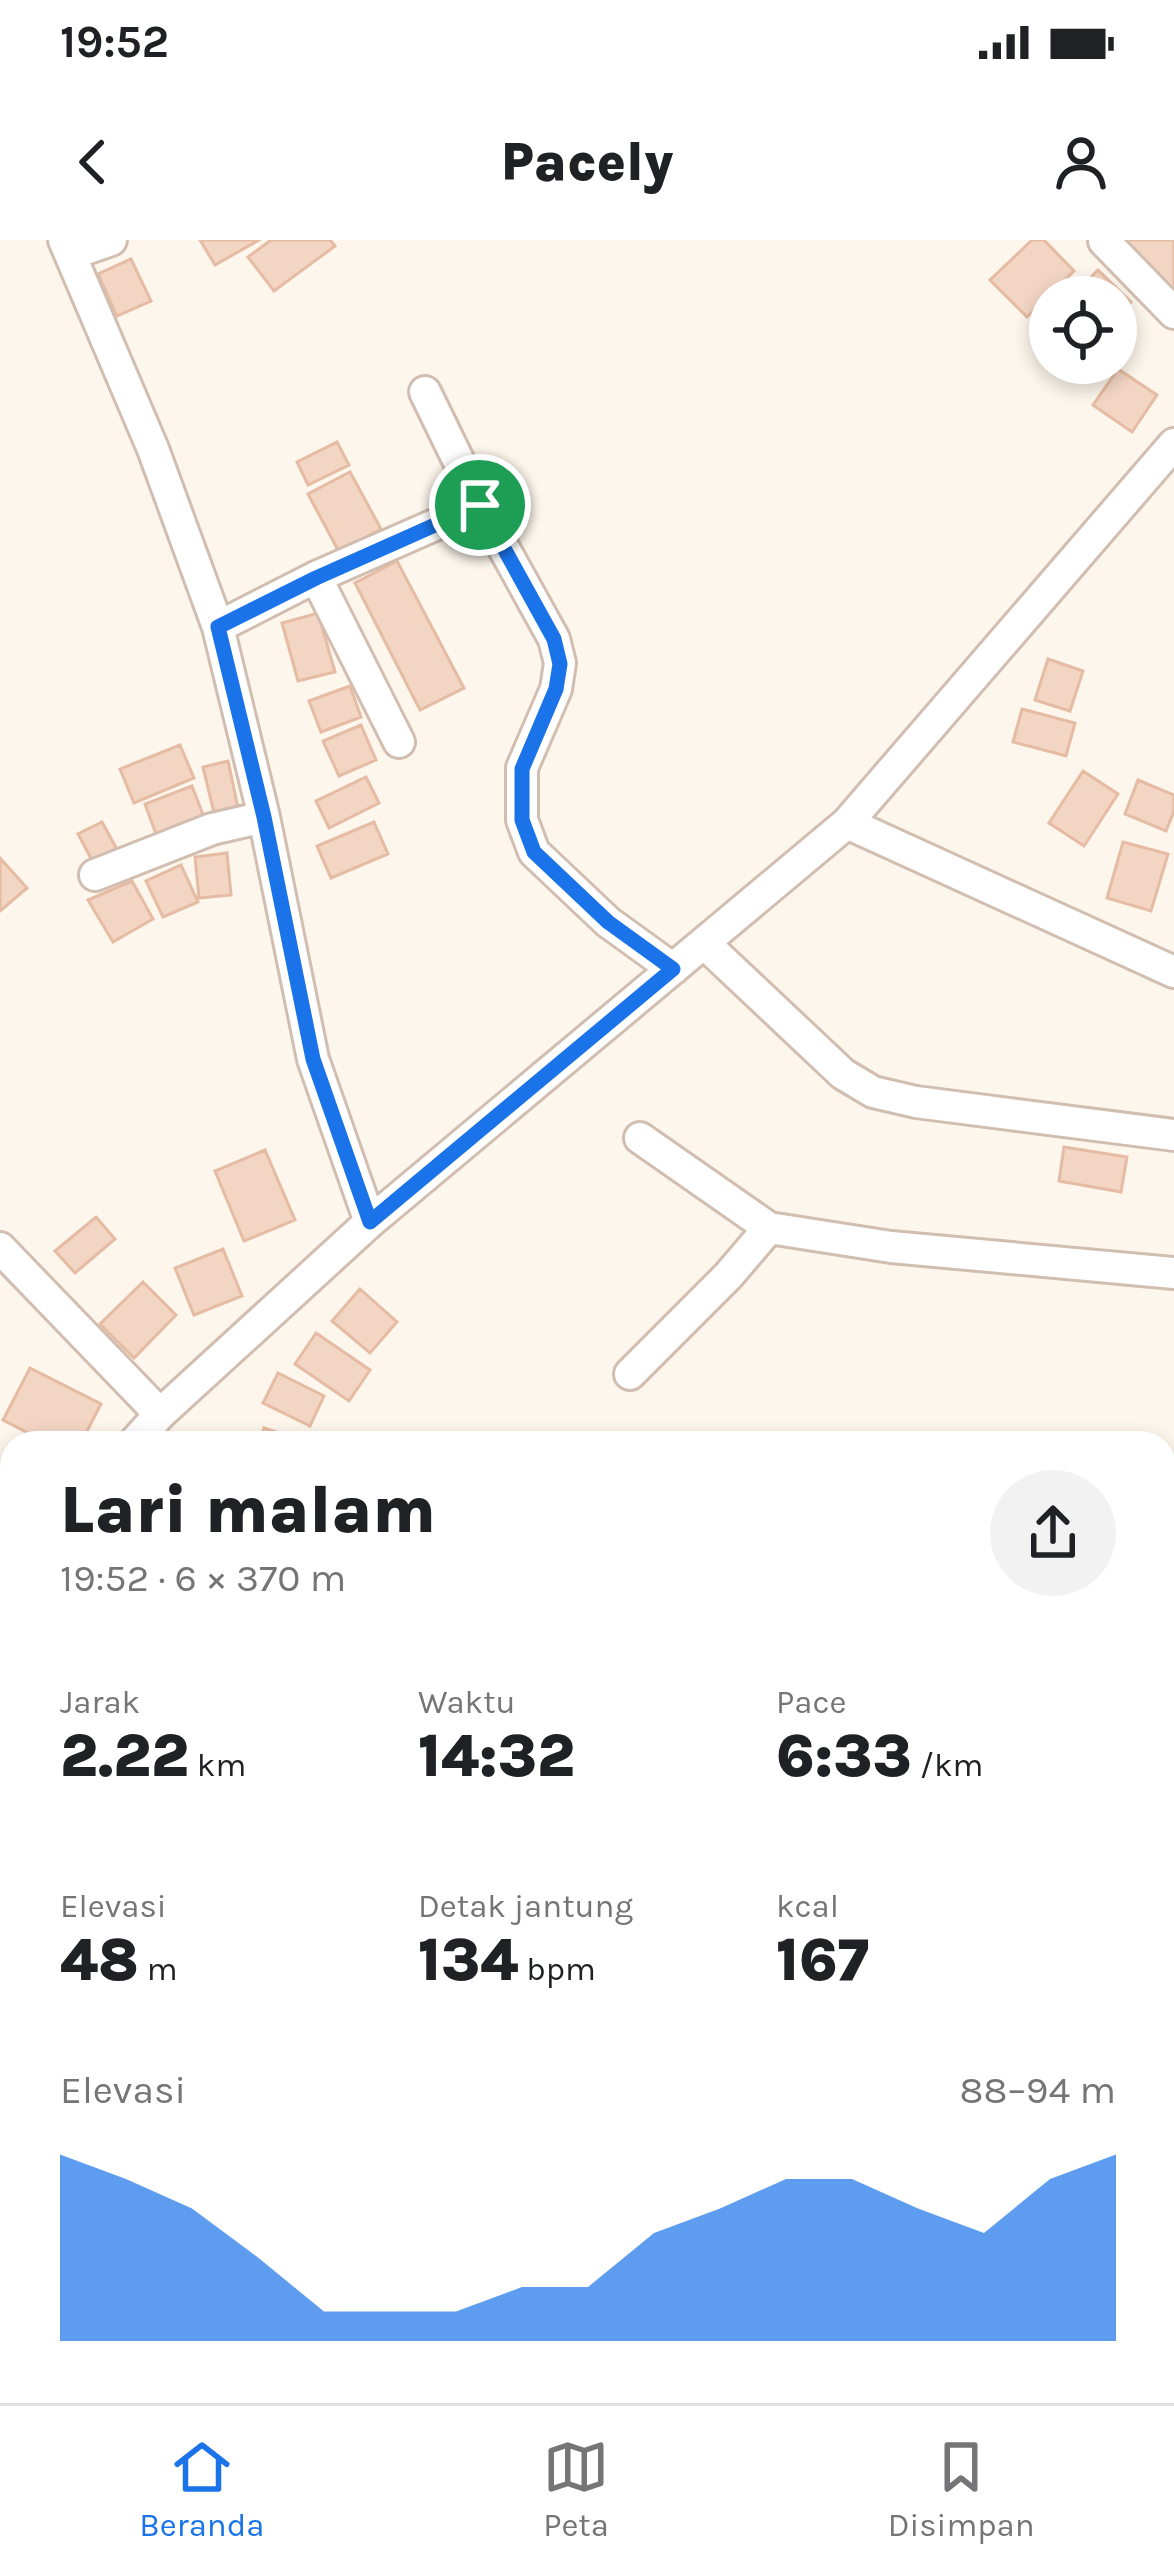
<!DOCTYPE html>
<html lang="id">
<meta charset="utf-8">
<style>
:root{--surface:#fff;--page:#f2f2f2;--text:#202124;--muted:#757577;--line:#e0e0e0;--accent:#1a73e8}
body{margin:0;font-family:Karla,sans-serif;background:var(--page);color:var(--text);height:100vh;display:flex;flex-direction:column;font-size:45px;white-space:nowrap}
*{box-sizing:border-box;margin:0}
p{font-size:39px;color:var(--muted)}
.icon{flex:none;width:66px;height:66px;fill:none;stroke:currentColor;stroke-width:2;stroke-linecap:round;stroke-linejoin:round}
.map{position:relative;flex:1;overflow:hidden}
.sheet{position:absolute;left:0px;top:1191px;width:1176px;height:972px;display:flex;flex-direction:column;background:var(--surface);border-radius:36px 36px 0 0;box-shadow:0 6px 18px #0003}
.sheet>*{flex:none}
.fabs{position:absolute;left:1029px;top:36px;display:grid;gap:24px}
.fabs a{display:grid;place-items:center;width:108px;height:108px;border-radius:50%;background:var(--surface);box-shadow:0 6px 18px #0003;font-size:60px}
.pin{position:absolute;display:grid;place-items:center;width:102px;height:102px;color:#fff;margin:-51px;border:6px solid #fff;border-radius:50%;box-shadow:0 3px 12px #0007}
.round{display:grid;place-items:center;flex:none;width:126px;height:126px;border-radius:63px;background:var(--page)}
.overview{display:flex;align-items:center;justify-content:space-between;height:204px;padding:0 60px}
h1{font-size:66px;font-weight:800;line-height:90px}
.stats{display:grid;grid-template-columns:repeat(3,1fr);gap:18px;height:204px;padding:12px 60px}
.stats div{display:grid;align-content:center}
.stats b{font-size:60px;font-weight:800}
.stats small{font-size:33px;font-weight:400}
.stats p{font-size:33px}
.chart{height:336px;padding:24px 60px}
.chart p{display:flex;justify-content:space-between}
.chart svg{width:100%;height:216px;margin-top:12px;fill:var(--accent);opacity:.7}
.status{display:flex;justify-content:space-between;align-items:center;height:84px;padding:0 60px;background:var(--surface);direction:ltr}
.status svg{height:33px;fill:currentColor}
header{display:flex;justify-content:space-between;align-items:center;height:156px;padding:0 60px;background:var(--surface);font-size:54px;font-weight:800}
.tabs{display:flex;justify-content:space-around;align-items:center;height:168px;border-top:3px solid var(--line);background:var(--surface);font-size:33px;color:var(--muted)}
.tabs a{display:grid;justify-items:center;gap:6px}
.tabs .selected{color:var(--accent)}
.map>svg:first-child{display:block}
</style>
<div class="status"><b>19:52</b><svg viewBox="0 0 49 12"><path d="M0 12V9h3v3zM5 12V6h3v6zM10 12V3h3v9zM15 12V0h3v12zM26 1h20v11H26zM47 4h2v5h-2z"/></svg></div>
<header><svg class="icon" aria-label="back" viewBox="0 0 24 24"><path d="M15 5l-7 7 7 7"/></svg>Pacely<svg class="icon" aria-label="person" viewBox="0 0 24 24"><circle cx="12" cy="8" r="4"/><path d="M4 21q1-7 8-7t8 7"/></svg></header>
<div class="map">
<svg width="1174" height="2163" viewBox="0 0 1174 2163">
<rect width="100%" height="100%" fill="#fdf6ec"/>
<path fill="#f3d5c3" stroke="#e6bba3" stroke-width="3" d="M200,0h59l-44,25z
M271,0h59l5,6 -61,45 -26,-34z
M1032,0h12l30,31 -47,46 -37,-37z
M1124,0h50v63z
M131,19l20,42 -34,15 -19,-42z
M1098,30l33,32 -15,15v-20h-45z
M1118,129l39,26 -25,37 -39,-27z
M337,202l12,23 -41,20 -11,-23z
M350,232l31,57 -42,23 -31,-58z
M397,321l67,127 -44,22 -65,-127z
M318,373l17,59 -37,9 -16,-58z
M1048,419l35,12 -13,40 -35,-11z
M350,446l11,31 -40,15 -12,-31z
M1022,469l53,14 -9,33 -53,-14z
M361,485l15,35 -37,16 -16,-35z
M180,505l14,33 -60,25 -14,-34z
M228,521l10,47 -24,5 -11,-46z
M1083,531l35,23 -34,52 -35,-23z
M366,537l13,26 -50,25 -13,-27z
M1138,540l36,15v16l-8,20 -41,-17z
M192,546l15,39 -48,17 -14,-38z
M102,582l17,31 -24,13 -17,-32z
M374,582l14,32 -57,24 -14,-32z
M1123,602l45,12 -17,57 -44,-13z
M227,613l4,42 -32,3 -4,-41z
M0,618l27,30 -27,23z
M181,625l17,37 -35,15 -17,-36z
M132,641l21,38 -40,23 -25,-42z
M1064,907l63,10 -6,35 -62,-11z
M265,910l30,70 -51,21 -29,-70z
M96,977l19,22 -40,34 -20,-22z
M223,1009l19,47 -48,19 -19,-47z
M143,1042l33,33 -42,43 -34,-34z
M360,1049l37,33 -27,31 -38,-32z
M316,1093l54,37 -21,31 -54,-37z
M30,1128l71,36 -20,39h-33l-45,-23z
M278,1133l46,23 -14,30 -47,-23z
M264,1188l45,15h-50z
M2,1248l10,5v46l-12,-5z
M6,1776l6,1v51l-12,-2z
M0,1848l12,3v37l-12,-2z
M0,1894l12,3v50l-12,-3z
M0,2048l12,5v56l-12,-5z"/>
<g fill="none" stroke-linecap="round" stroke-linejoin="round">
<g stroke="#d1beb0" stroke-width="36">
<path id="street" d="M64,0l89,209 65,178 46,190 49,242 57,163
M1104,1l70,72
M71,14l40,-14
M480,265l74,134 6,24 -4,26 -34,79v52l12,32 74,70 65,47
M316,337l83,165
M218,387l98,-50 164,-72 -55,-113
M847,583l327,149
M95,635l117,-46 52,-12
M704,703l139,131 30,18 43,10 258,33
M640,898l129,90
M0,1008l160,166
M630,1134l98,-98 41,-48 122,19 283,26
M134,1203l26,-29 210,-192 477,-399 327,-379
M1164,1412l10,1
M0,1423l12,2
M0,1613l12,-57
M1164,1649l10,1
M1174,1914l-6,23 6,73
M0,1959l12,4
M293,2151l19,12"/>
</g>
<use href="#street" stroke="#fff" stroke-width="30"/>
</g>
<g fill="none" stroke-linecap="round" stroke-linejoin="round">
<g stroke="#fff" stroke-width="24">
<path id="route" d="M480,265l74,134 6,25 -4,25 -34,80v51l12,32 74,70 65,47 -303,253 -57,-163 -49,-242 -46,-190 98,-49z"/>
</g>
<use href="#route" stroke="#1a73e8" stroke-width="15"/>
</g>
</svg>
<div class="fabs">
<a><svg class="icon" aria-label="locate" viewBox="0 0 24 24"><circle cx="12" cy="12" r="6"/><path d="M12 2v4M12 18v4M2 12h4M18 12h4"/></svg></a>
</div>
<div class="pin" style="left:480px;top:265px;background:#1e9e55"><svg class="icon" aria-label="arrive" viewBox="0 0 24 24"><path d="M6 21V4h12l-3 4 3 4H6"/></svg></div>
<section class="sheet">
<div class="overview"><div><h1>Lari malam</h1><p>19:52 · 6 × 370 m</p></div><a class="round"><svg class="icon" aria-label="share" viewBox="0 0 24 24"><path d="M12 15V3M7 8l5-5 5 5M5 13v7h14v-7"/></svg></a></div>
<div class="stats">
<div><p>Jarak</p><b>2.22<small> km</small></b></div>
<div><p>Waktu</p><b>14:32</b></div>
<div><p>Pace</p><b>6:33<small> /km</small></b></div>
</div>
<div class="stats">
<div><p>Elevasi</p><b>48<small> m</small></b></div>
<div><p>Detak jantung</p><b>134<small> bpm</small></b></div>
<div><p>kcal</p><b>167</b></div>
</div>
<div class="chart"><p><span>Elevasi</span>88–94 m</p>
<svg viewBox="0 0 160 44" preserveAspectRatio="none"><path d="M0 44V6L10 11L20 17L30 27L40 38L50 38L60 38L70 33L80 33L90 22L100 17L110 11L120 11L130 17L140 22L150 11L160 6V44z"/></svg>
</div>
</section>
</div>
<nav class="tabs">
<a class="selected"><svg class="icon" aria-label="home" viewBox="0 0 24 24"><path d="M3 11l9-7 9 7M6 9v11h12V9"/></svg>Beranda</a>
<a><svg class="icon" aria-label="map" viewBox="0 0 24 24"><path d="M3 6l6-2 6 2 6-2v14l-6 2-6-2-6 2zM9 4v14M15 6v14"/></svg>Peta</a>
<a><svg class="icon" aria-label="saved" viewBox="0 0 24 24"><path d="M7 4h10v16l-5-4-5 4z"/></svg>Disimpan</a>
</nav>
